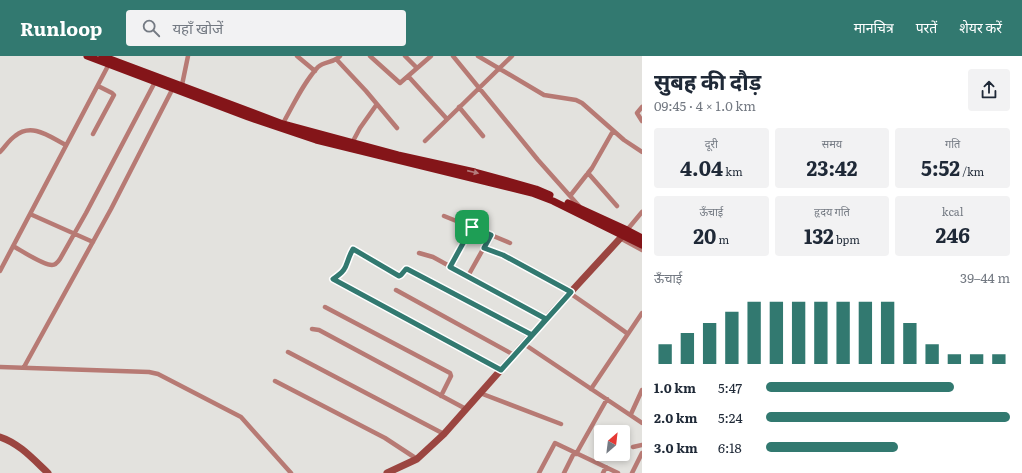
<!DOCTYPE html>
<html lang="hi">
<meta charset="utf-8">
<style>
:root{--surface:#fff;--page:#f2f2f3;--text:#1f2937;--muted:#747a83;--accent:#327970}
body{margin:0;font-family:Literata,"Noto Sans Devanagari",serif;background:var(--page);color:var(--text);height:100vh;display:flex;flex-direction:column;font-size:15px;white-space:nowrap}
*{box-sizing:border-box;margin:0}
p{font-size:13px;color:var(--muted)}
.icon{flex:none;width:22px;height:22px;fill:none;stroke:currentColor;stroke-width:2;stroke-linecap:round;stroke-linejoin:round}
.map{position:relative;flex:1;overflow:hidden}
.side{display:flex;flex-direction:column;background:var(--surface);width:380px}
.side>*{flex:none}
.needle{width:26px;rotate:28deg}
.fabs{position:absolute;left:594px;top:369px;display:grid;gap:8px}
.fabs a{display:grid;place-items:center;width:36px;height:36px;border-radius:4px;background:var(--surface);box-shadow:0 2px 6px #0003;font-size:20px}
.pin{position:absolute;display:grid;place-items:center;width:34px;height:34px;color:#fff;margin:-17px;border-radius:8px;box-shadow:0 2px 6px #0006}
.round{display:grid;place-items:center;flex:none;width:42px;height:42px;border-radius:4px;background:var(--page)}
.summary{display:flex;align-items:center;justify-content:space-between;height:68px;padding:0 12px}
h1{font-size:22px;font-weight:700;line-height:30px}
.metrics{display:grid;grid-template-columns:repeat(3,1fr);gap:6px;height:68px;padding:4px 12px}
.metrics div{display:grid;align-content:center;border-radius:4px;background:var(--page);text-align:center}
.metrics b{font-size:20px;font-weight:700}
.metrics small{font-size:11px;font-weight:400}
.metrics p{font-size:11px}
.chart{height:112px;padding:8px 12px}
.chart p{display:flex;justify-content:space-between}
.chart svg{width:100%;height:72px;margin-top:4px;stroke:var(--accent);stroke-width:6}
ul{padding:0 12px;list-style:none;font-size:13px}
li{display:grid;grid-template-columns:64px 48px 1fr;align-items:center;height:30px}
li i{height:10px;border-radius:5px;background:var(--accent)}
header{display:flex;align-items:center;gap:24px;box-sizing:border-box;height:56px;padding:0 20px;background:var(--accent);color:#fff}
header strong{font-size:19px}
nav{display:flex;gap:22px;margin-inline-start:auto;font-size:14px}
.search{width:280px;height:36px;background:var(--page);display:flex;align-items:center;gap:10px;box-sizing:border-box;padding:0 14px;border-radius:4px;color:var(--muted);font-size:15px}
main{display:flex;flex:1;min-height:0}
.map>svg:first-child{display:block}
</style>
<header>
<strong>Runloop</strong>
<div class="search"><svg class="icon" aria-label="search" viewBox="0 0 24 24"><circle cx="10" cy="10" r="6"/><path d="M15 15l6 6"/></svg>यहाँ खोजें</div>
<nav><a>मानचित्र</a><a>परतें</a><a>शेयर करें</a></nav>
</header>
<main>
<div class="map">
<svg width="642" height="417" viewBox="0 0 642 417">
<rect width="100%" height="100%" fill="#e3e2de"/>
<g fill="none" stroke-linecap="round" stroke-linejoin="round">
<path stroke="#b77a74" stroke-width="4.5" d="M297,0l18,15
M370,0l30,27 31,-27
M405,0l12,12
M453,0l85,104 41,46
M478,0l66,39 32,5 6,3 42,37 18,12
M337,4l29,31 31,37
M408,20l39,43
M182,29l6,-29
M459,51l24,29
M642,51l-5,6 5,8
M282,69c11,-19 21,-42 36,-58 6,-6 16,-4 22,-11
M93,78l21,-39 -2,-2 -14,-7
M425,85l87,-85
M352,87l8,-15 17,-24
M0,96c5,-5 9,-12 15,-16 17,-14 35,1 51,9
M588,117l29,33
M570,140l22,-28 21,-37
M30,158l63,28
M444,160l47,19 -23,41
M627,174l15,-18
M491,179l19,8
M620,182l22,12
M13,190c9,5 30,19 39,19 4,0 6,-3 8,-6l26,-46 69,-131
M484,192c53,19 98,53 144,86
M419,197l14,4 113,62
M450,211l22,-40
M0,215l109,-207
M396,234l118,65
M325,251l125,66 1,3 -10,20
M312,273l7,1 147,79
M524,288l118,79
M288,296l156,82
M0,311l149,5 9,2 83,43 50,56
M24,311l87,-158 62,-121
M501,314l-168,-91c17,-11 11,-14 20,-30l46,27 2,-1 5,-6h1l125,66
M275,325l110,57 32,21
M591,333l51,-76
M480,337l81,31
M631,358l11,-24
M633,391l9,-2
M576,398l31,-55
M539,417l16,-30 63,30
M564,417l10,-20
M603,417l3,-6
M632,417l10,-20"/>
<path stroke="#9b4540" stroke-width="7" d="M0,381c19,6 34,23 48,36
M387,417l30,-14 27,-25 102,-115 80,-87"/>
<path stroke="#841519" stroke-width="7" d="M87,0l161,61 68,23 216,53 21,8 89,44
M102,0l181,68 115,31 77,17 61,17 14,6
M568,147l59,27 15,8"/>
</g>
<defs><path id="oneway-solid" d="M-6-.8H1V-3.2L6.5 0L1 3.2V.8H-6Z"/></defs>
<use fill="#b47c7c" href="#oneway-solid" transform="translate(473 116) rotate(13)"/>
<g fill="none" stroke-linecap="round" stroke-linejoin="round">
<g stroke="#fff" stroke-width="8">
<path id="route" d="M472,171l-22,40 96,52 -14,16 -125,-66h-1l-5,6 -2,1 -46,-27c-9,16 -3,19 -20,30l168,91 70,-78 -68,-37 -19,-7 7,-13 -19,-8"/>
</g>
<use href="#route" stroke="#327970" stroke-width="5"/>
</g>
</svg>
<div class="fabs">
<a><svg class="needle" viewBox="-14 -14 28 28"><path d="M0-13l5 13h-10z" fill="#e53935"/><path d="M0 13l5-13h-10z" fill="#747a83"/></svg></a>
</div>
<div class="pin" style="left:472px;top:171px;background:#1e9e55"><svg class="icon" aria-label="arrive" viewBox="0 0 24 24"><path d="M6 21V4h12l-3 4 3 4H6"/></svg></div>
</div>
<section class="side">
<div class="summary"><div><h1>सुबह की दौड़</h1><p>09:45 · 4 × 1.0 km</p></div><a class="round"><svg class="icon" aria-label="share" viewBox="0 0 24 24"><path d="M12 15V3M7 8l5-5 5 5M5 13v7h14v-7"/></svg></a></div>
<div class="metrics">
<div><p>दूरी</p><b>4.04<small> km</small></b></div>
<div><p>समय</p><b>23:42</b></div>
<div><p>गति</p><b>5:52<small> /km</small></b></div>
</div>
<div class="metrics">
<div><p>ऊँचाई</p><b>20<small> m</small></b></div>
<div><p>हृदय गति</p><b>132<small> bpm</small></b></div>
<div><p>kcal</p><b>246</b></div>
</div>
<div class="chart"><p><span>ऊँचाई</span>39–44 m</p>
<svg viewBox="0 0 160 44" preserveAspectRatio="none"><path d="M5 44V32M15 44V25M25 44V19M35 44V12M45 44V6M55 44V6M65 44V6M75 44V6M85 44V6M95 44V6M105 44V6M115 44V19M125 44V32M135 44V38M145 44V38M155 44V38"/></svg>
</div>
<ul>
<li><b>1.0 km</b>5:47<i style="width:77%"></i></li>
<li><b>2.0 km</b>5:24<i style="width:100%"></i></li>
<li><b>3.0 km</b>6:18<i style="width:54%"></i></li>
</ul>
</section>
</main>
